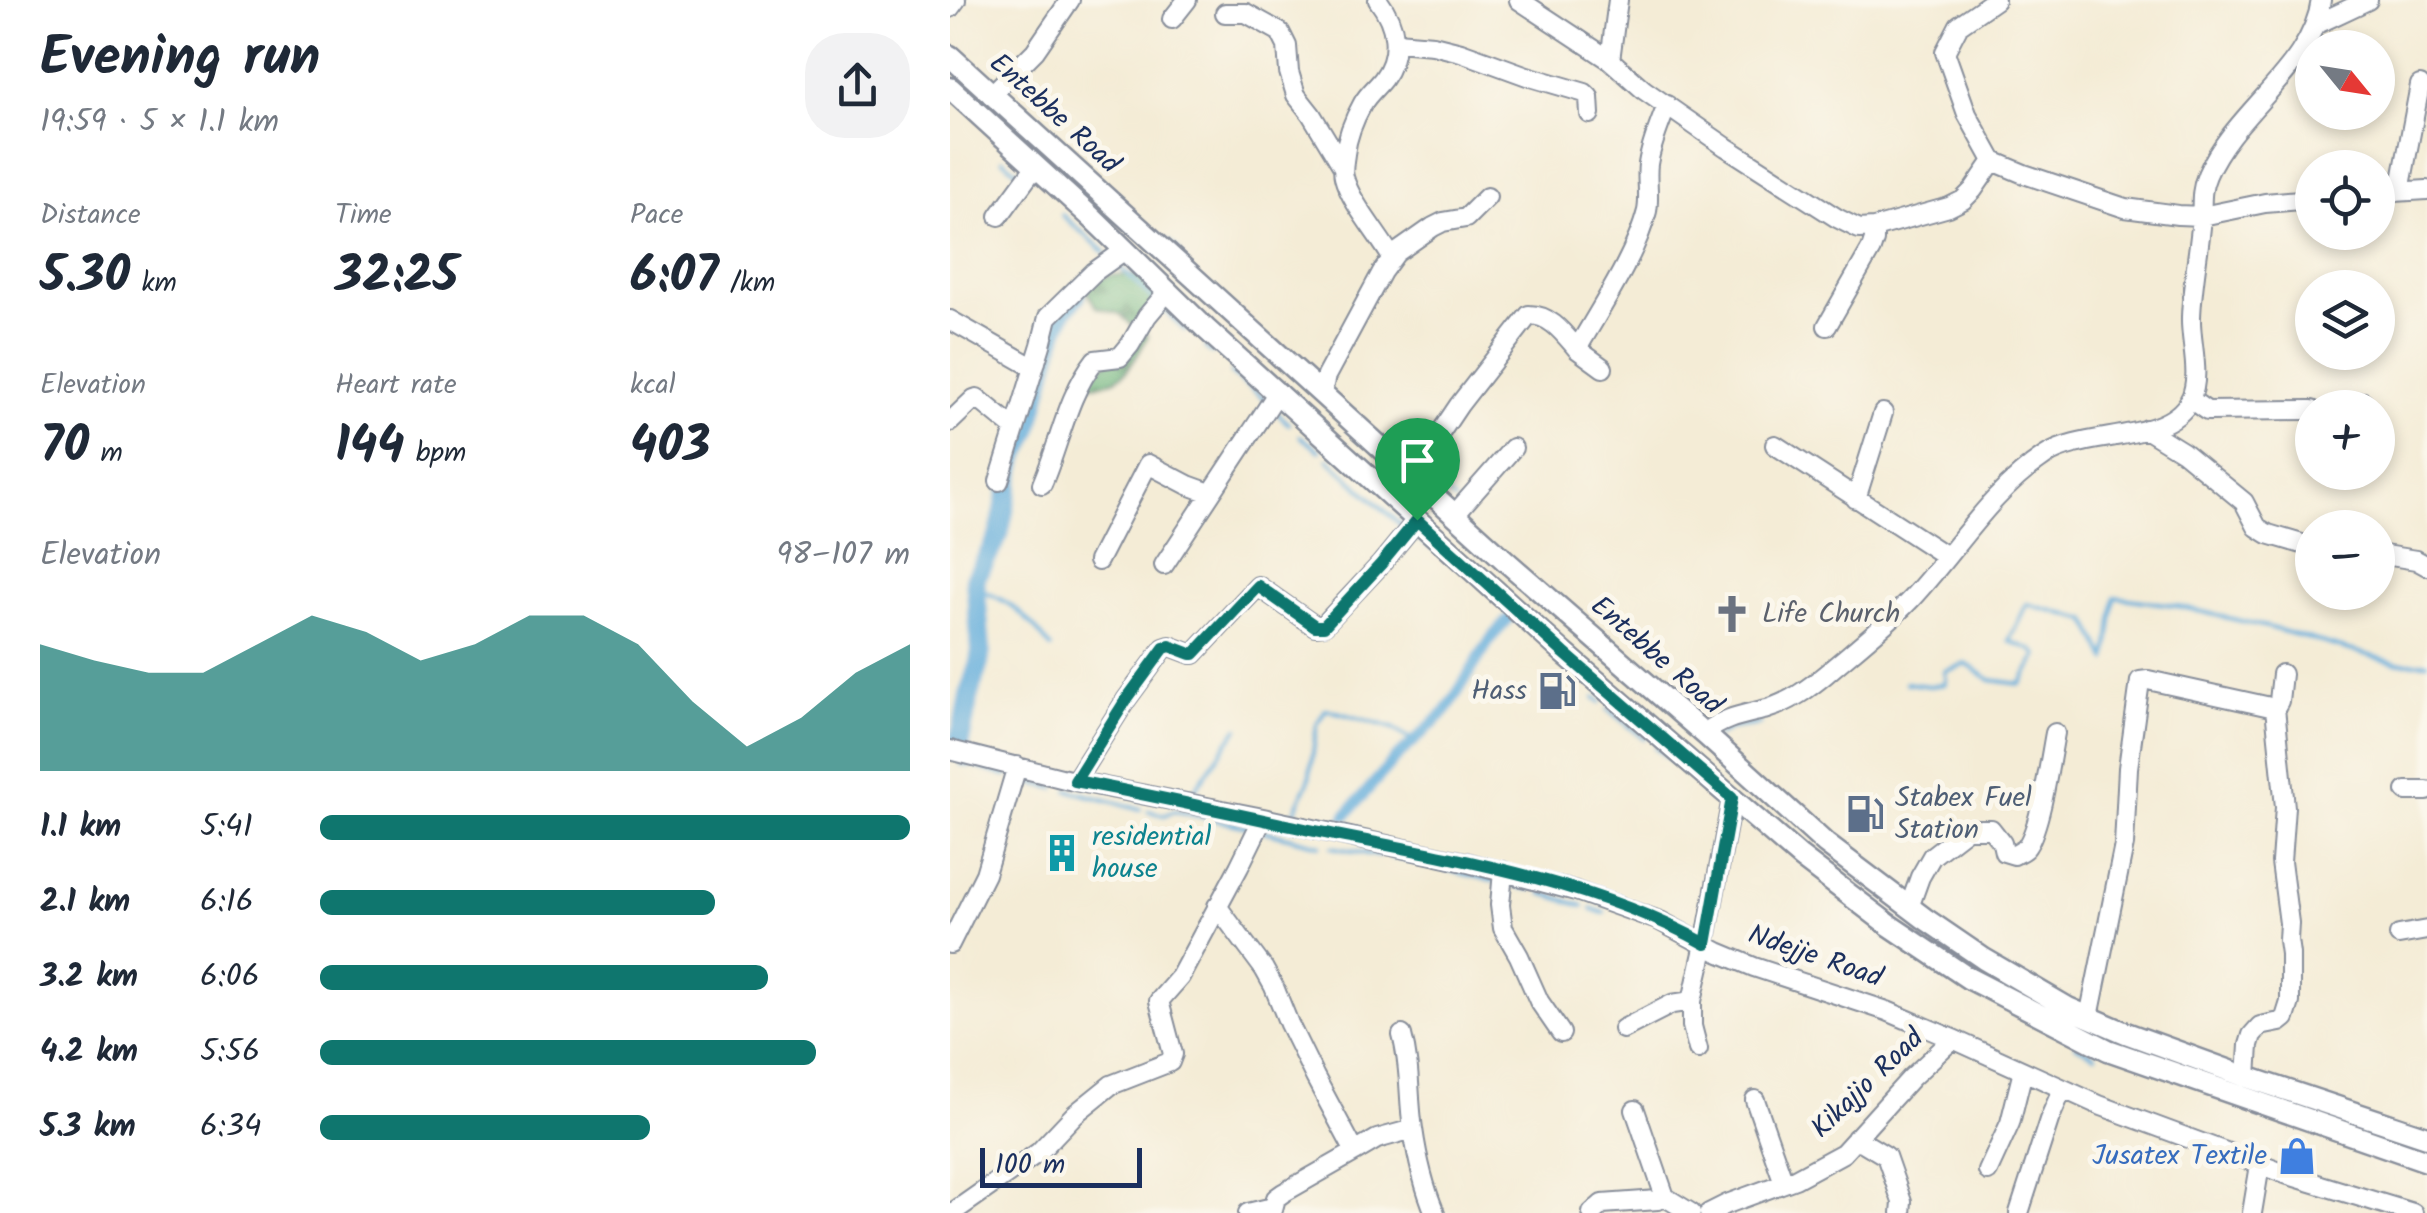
<!DOCTYPE html>
<meta charset="utf-8">
<style>
:root{--surface:#fff;--page:#f2f2f3;--text:#1f2937;--muted:#747a83;--accent:#0f766e}
body{margin:0;font-family:Kalam,sans-serif;background:var(--page);color:var(--text);height:100vh;display:flex;flex-direction:column;font-size:38px;white-space:nowrap}
*{box-sizing:border-box;margin:0}
p{font-size:32px;color:var(--muted)}
.icon{flex:none;width:55px;height:55px;fill:none;stroke:currentColor;stroke-width:2;stroke-linecap:round;stroke-linejoin:round}
.map{position:relative;flex:1;overflow:hidden}
.panel{display:flex;flex-direction:column;background:var(--surface);width:950px}
.panel>*{flex:none}
.needle{width:65px;rotate:120deg}
.tools{position:absolute;left:1345px;top:30px;display:grid;gap:20px}
.tools a{display:grid;place-items:center;width:100px;height:100px;border-radius:50%;background:var(--surface);box-shadow:0 5px 15px #0003;font-size:50px}
.scale{position:absolute;left:30px;bottom:25px;width:162px;box-sizing:border-box;padding-left:10px;border:5px solid #1b2f5e;border-top:0;font-size:28px;line-height:35px;white-space:nowrap;color:#1b2f5e;-webkit-text-stroke:8px #fbf7ec;paint-order:stroke}
.pin{position:absolute;display:grid;place-items:center;width:85px;height:85px;color:#fff;margin:-102px -42px;border-radius:50% 50% 50% 0;rotate:-45deg;box-shadow:0 0 10px #0007}
.pin .icon{rotate:45deg}
.round{display:grid;place-items:center;flex:none;width:105px;height:105px;border-radius:40px;background:var(--page)}
.overview{display:flex;align-items:center;justify-content:space-between;height:170px;padding:0 40px}
h1{font-size:55px;font-weight:800;line-height:75px}
.metrics{display:grid;grid-template-columns:repeat(3,1fr);gap:15px;height:170px;padding:10px 40px}
.metrics div{display:grid;align-content:center}
.metrics b{font-size:50px;font-weight:800}
.metrics small{font-size:28px;font-weight:400}
.metrics p{font-size:28px}
.chart{height:280px;padding:20px 40px}
.chart p{display:flex;justify-content:space-between}
.chart svg{width:100%;height:180px;margin-top:10px;fill:var(--accent);opacity:.7}
ul{padding:0 40px;list-style:none;font-size:32px}
li{display:grid;grid-template-columns:160px 120px 1fr;align-items:center;height:75px}
li i{height:25px;border-radius:12px;background:var(--accent)}
main{display:flex;flex:1;min-height:0}
.map>svg:first-child{display:block}
</style>
<main>
<section class="panel">
<div class="overview"><div><h1>Evening run</h1><p>19:59 · 5 × 1.1 km</p></div><a class="round"><svg class="icon" aria-label="share" viewBox="0 0 24 24"><path d="M12 15V3M7 8l5-5 5 5M5 13v7h14v-7"/></svg></a></div>
<div class="metrics">
<div><p>Distance</p><b>5.30<small> km</small></b></div>
<div><p>Time</p><b>32:25</b></div>
<div><p>Pace</p><b>6:07<small> /km</small></b></div>
</div>
<div class="metrics">
<div><p>Elevation</p><b>70<small> m</small></b></div>
<div><p>Heart rate</p><b>144<small> bpm</small></b></div>
<div><p>kcal</p><b>403</b></div>
</div>
<div class="chart"><p><span>Elevation</span>98–107 m</p>
<svg viewBox="0 0 160 44" preserveAspectRatio="none"><path d="M0 44V13L10 17L20 20L30 20L40 13L50 6L60 10L70 17L80 13L90 6L100 6L110 13L120 27L130 38L140 31L150 20L160 13V44z"/></svg>
</div>
<ul>
<li><b>1.1 km</b>5:41<i style="width:100%"></i></li>
<li><b>2.1 km</b>6:16<i style="width:67%"></i></li>
<li><b>3.2 km</b>6:06<i style="width:76%"></i></li>
<li><b>4.2 km</b>5:56<i style="width:84%"></i></li>
<li><b>5.3 km</b>6:34<i style="width:56%"></i></li>
</ul>
</section>
<div class="map">
<svg width="1477" height="1213" viewBox="0 0 1477 1213">
<defs>
<pattern id="forest-firs" width="22" height="20" patternUnits="userSpaceOnUse" patternTransform="scale(2.5)"><rect width="22" height="20" fill="#6cb37a"/><path d="M5 1l3.5 6h-7zM16 11l3.5 6h-7z" fill="#589267"/></pattern>
</defs>
<rect width="100%" height="100%" fill="#fbf7ec"/>
<filter id="ink" filterUnits="userSpaceOnUse"><feTurbulence type="fractalNoise" baseFrequency=".01" numOctaves="2"/><feDisplacementMap in="SourceGraphic" scale="20" xChannelSelector="R" yChannelSelector="G"/><feConvolveMatrix kernelMatrix="1 2 1 2 8 2 1 2 1" color-interpolation-filters="sRGB"/></filter>
<filter id="wash" filterUnits="userSpaceOnUse"><feTurbulence type="fractalNoise" baseFrequency=".0048" numOctaves="4" result="noise"/><feDisplacementMap in="SourceGraphic" scale="40" xChannelSelector="R" yChannelSelector="G"/><feGaussianBlur stdDeviation="2.25" result="paint"/><feColorMatrix in="noise" values="0 0 0 0 0 0 0 0 0 0 0 0 0 0 0 0 0 1.4 0 .05"/><feComposite in="paint" operator="in"/></filter>
<g filter="url(#wash)">
<rect width="100%" height="100%" fill="#f4ecd6"/>
<path fill="url(#forest-firs)" stroke="#44716c" stroke-width="2.5" d="M161,275h33l22,23 -30,31 -16,-15 -24,-7 -9,-16 7,-10z
M195,333l3,3c-16,28 -22,48 -58,49l-4,-6z"/>
<g fill="none" stroke-linecap="round" stroke-linejoin="round">
<path stroke="#64addb" stroke-width="4" d="M53,159l16,14
M112,215l43,37
M219,241l10,10
M168,265l36,35
M214,309l21,21
M255,347l7,6
M281,373l35,27
M326,412l13,12
M350,436l20,15
M378,459l75,68
M493,491l12,10
M462,535l22,14
M26,590c34,7 55,32 75,58
M956,683l24,3 15,-2v-13l21,-7 25,16 30,4 17,-29 -6,-5 -23,-9 18,-37 60,16 20,40 8,-63 58,8 98,23 125,35h31
M645,698l5,4
M658,709l37,30
M768,736l13,-8 29,-4
M705,747l45,36
M11,764l10,2
M27,767l30,9
M70,780l35,8
M118,790l72,19
M241,795l47,-67
M198,811l17,4 10,-4 78,17
M342,818l17,-38 8,-56 9,-15 67,19 21,14
M384,829v-6l12,-8
M314,831l56,14
M382,847l47,9
M441,857l36,7
M486,867l59,14
M560,885l20,4
M592,893l41,13
M663,895l10,3
M642,909l12,4
M1125,1045l20,10"/>
<path stroke="#64addb" stroke-width="11" d="M396,815l48,-55 52,-49 46,-74 22,-24"/>
<path stroke="#64addb" stroke-width="20" d="M9,746l11,-55 9,-28 2,-13 -6,-71 24,-44 15,-74 14,-29 26,-100 10,-23 12,-13"/>
</g>
</g>
<g filter="url(#ink)">
<g fill="none" stroke-linecap="round" stroke-linejoin="round">
<g stroke="#888e9a" stroke-width="22">
<path id="minor" d="M428,0c18,24 24,53 5,79 -6,8 -15,15 -20,24 -9,16 -16,33 -18,51 -1,8 -3,16 -1,23 6,25 35,58 48,81
M569,0l91,60 34,30 82,57 111,71 22,11 15,-1 75,-21 14,-7 10,-10 20,-29
M1045,0l-36,25 -14,27 22,62 26,47 31,13 101,34 53,7 24,1 63,-13 47,-4
M0,8l6,-8
M275,13h21l34,19 7,14 2,26 7,23 15,19 32,53
M222,19l15,-19
M1367,24l51,-24
M446,42l37,3 28,7 66,24 58,17 4,4 1,17
M660,60l8,-60
M41,95l44,-44 35,-51
M1450,191l20,-106
M1428,193l49,-3
M49,216l36,-49
M0,320l79,45 7,-3
M877,326l44,-77 3,-9v-12
M653,368l-26,-19c23,-40 59,-94 70,-138 3,-16 -1,-31 1,-47 3,-20 12,-40 19,-59
M372,392l4,-16 56,-104 14,-19 37,-26 10,-5 23,-4 21,-21
M1240,399l17,12 105,-1
M1393,408l20,-6
M0,422l24,-23 3,-1 38,31
M1196,429l37,23 61,50 13,25 11,7 44,13
M825,445l171,111
M462,475l47,-70 70,-90c22,0 35,19 48,34
M49,481l42,-136 7,-28 46,-45 31,-22
M92,484c18,-41 25,-88 53,-124l25,-3 10,-12 17,-29 21,-25
M906,499l27,-86
M505,514l58,-66
M1428,554l38,6 11,6
M148,561l50,-97 40,21 22,8
M214,565l114,-173
M757,736l-2,-3c19,-16 39,-18 62,-24 23,-7 41,-20 59,-35 28,-24 59,-48 85,-75 45,-48 78,-106 134,-143 39,-26 122,-12 145,-56 12,-25 0,-57 1,-83 1,-30 7,-60 10,-90 2,-19 -2,-34 6,-52 28,-65 105,-106 114,-175
M0,750l119,30 194,38 202,44 111,29 84,30 58,31 36,15 133,44 66,28 146,66 189,70 125,38
M125,781l51,-81 38,-52 6,-2 21,8h3l64,-68 57,40 9,-1 57,-61 36,-44
M1456,791h21
M553,871l-3,34 3,23 16,28 20,45 22,32
M267,906l47,63 10,18 15,37 26,53 40,75 -72,41 -7,5 -4,15
M964,911l-3,-9 9,-25 12,-21 35,-27h24l11,14 2,9 10,3c5,-3 10,-4 13,-9 14,-21 23,-87 28,-113
M1449,935l28,-5
M0,944l35,-70 32,-108
M1139,1017l35,-172 4,-77 12,-87 8,-1 127,28
M673,1029l49,-25 20,-3
M452,1035c9,33 6,61 11,94 4,28 11,58 22,84
M748,1049l-6,-23v-25l13,-57 27,-146
M1297,1077l2,-32 3,-10 8,-9 20,-4 5,-4 5,-16v-48l-2,-14 1,-17 -8,-61 4,-55 -10,-99 4,-7 3,-27
M805,1100l29,83
M685,1110l30,87
M906,1138l30,18 16,46 -1,11
M405,1152l22,-13 36,-10
M1038,1171l22,-48 13,-52
M2,1213l87,-61 36,-38 36,-29 59,-23 3,-8 -14,-53 21,-24 59,-110 24,-49
M298,1213l25,-6
M642,1213l10,-9 56,-4 7,-3 26,16
M759,1213l18,-9 68,-25 48,-26 68,-75 42,-39
M1069,1213l30,-93 13,-30
M1302,1213l8,-48"/>
</g>
<g stroke="#888e9a" stroke-width="25">
<path id="major" d="M0,56l558,507 199,173 119,108 98,74 60,41 84,49 58,25 121,44 180,60
M0,88l141,129 115,112 358,324 236,204 89,68 79,53 140,72 319,111"/>
</g>
<use href="#minor" stroke="#fff" stroke-width="18"/>
<use href="#major" stroke="#fff" stroke-width="20"/>
</g>
</g>
<g fill="none" stroke-linecap="round" stroke-linejoin="round" filter="url(#ink)">
<g stroke="#fff" stroke-width="20">
<path id="route" d="M467,520l147,133 168,145 -26,146c-115,-64 -258,-87 -386,-112 -82,-17 -163,-36 -245,-51l51,-81 38,-52 6,-2 21,8h3l64,-68 57,40h9l57,-62z"/>
</g>
<use href="#route" stroke="#0f766e" stroke-width="12"/>
</g>
<defs>
<g id="church-bare" transform="scale(3)"><path d="M-1.2-6h2.4v3.5h3.3v2.4h-3.3V6h-2.4V-.1h-3.3v-2.4h3.3Z" fill="#6b7280" stroke="#fbf7ec" stroke-width="2.5" paint-order="stroke"/></g>
<g id="fuel-bare" transform="scale(3)"><path d="M-5.5-6h7V0h2V4h1.3V-2.5L3-4.5l.8-.8L6-3V5H2.5V1h-1V6h-7ZM-4.2-4.7v3.2H.2V-4.7Z" fill="#5c6f8a" stroke="#fbf7ec" stroke-width="2.5" paint-order="stroke"/></g>
<g id="building-bare" transform="scale(3)"><path d="M-4-6H4V6H1V3H-1V6H-4ZM-2.5-4.3h1.7v1.8h-1.7ZM.8-4.3h1.7v1.8H.8ZM-2.5-1h1.7V.8h-1.7ZM.8-1h1.7V.8H.8Z" fill="#0f9aa8" stroke="#fbf7ec" stroke-width="2.5" paint-order="stroke"/></g>
<g id="shop-bare" transform="scale(3)"><path d="M-5-2.5h2.3a2.7 3.5 0 0 1 5.4 0H5L5.5 6h-11ZM-1.5-2.5h3a1.5 2.3 0 0 0-3 0Z" fill="#3f7fe0" stroke="#fbf7ec" stroke-width="2.5" paint-order="stroke"/></g>
</defs>
<g fill-rule="evenodd">
<use href="#church-bare" x="782" y="614"/>
<use href="#fuel-bare" x="607" y="691"/>
<use href="#fuel-bare" x="915" y="814"/>
<use href="#building-bare" x="112" y="853"/>
<use href="#shop-bare" x="1347" y="1156"/>
</g>
<g text-anchor="middle" dominant-baseline="central" stroke-width="10" stroke-linejoin="round" paint-order="stroke">
<g font-size="28" fill="#1b2f5e" stroke="#fbf7ec">
<text transform="translate(104 114) rotate(42)">Entebbe Road</text>
<text transform="translate(706 656) rotate(41)">Entebbe Road</text>
<text transform="translate(865 957) rotate(19)">Ndejje Road</text>
<text transform="translate(918 1084) rotate(-44)">Kikajjo Road</text>
</g>
<g font-size="28" fill="#5b616d" stroke="#fbf7ec" text-anchor="start">
<text x="812" y="614">Life Church</text>
</g>
<g font-size="28" fill="#4e5e75" stroke="#fbf7ec" text-anchor="end">
<text x="577" y="691">Hass</text>
<text x="945" y="798" text-anchor="start">Stabex Fuel<tspan x="945" dy="32">Station</tspan></text>
</g>
<g font-size="28" fill="#0d838f" stroke="#fbf7ec" text-anchor="start">
<text x="142" y="837">residential<tspan x="142" dy="32">house</tspan></text>
</g>
<g font-size="28" fill="#366cbe" stroke="#fbf7ec" text-anchor="end">
<text x="1317" y="1156">Jusatex Textile</text>
</g>
</g>
</svg>
<div class="tools">
<a><svg class="needle" viewBox="-14 -14 28 28"><path d="M0-13l5 13h-10z" fill="#e53935"/><path d="M0 13l5-13h-10z" fill="#747a83"/></svg></a>
<a><svg class="icon" aria-label="locate" viewBox="0 0 24 24"><circle cx="12" cy="12" r="6"/><path d="M12 2v4M12 18v4M2 12h4M18 12h4"/></svg></a>
<a><svg class="icon" aria-label="layers" viewBox="0 0 24 24"><path d="M12 4l9 5-9 5-9-5zM3 14l9 5 9-5"/></svg></a>
<a>+</a>
<a>−</a>
</div>
<div class="scale">100 m</div>
<div class="pin" style="left:467px;top:520px;background:#1e9e55"><svg class="icon" aria-label="arrive" viewBox="0 0 24 24"><path d="M6 21V4h12l-3 4 3 4H6"/></svg></div>
</div>
</main>
